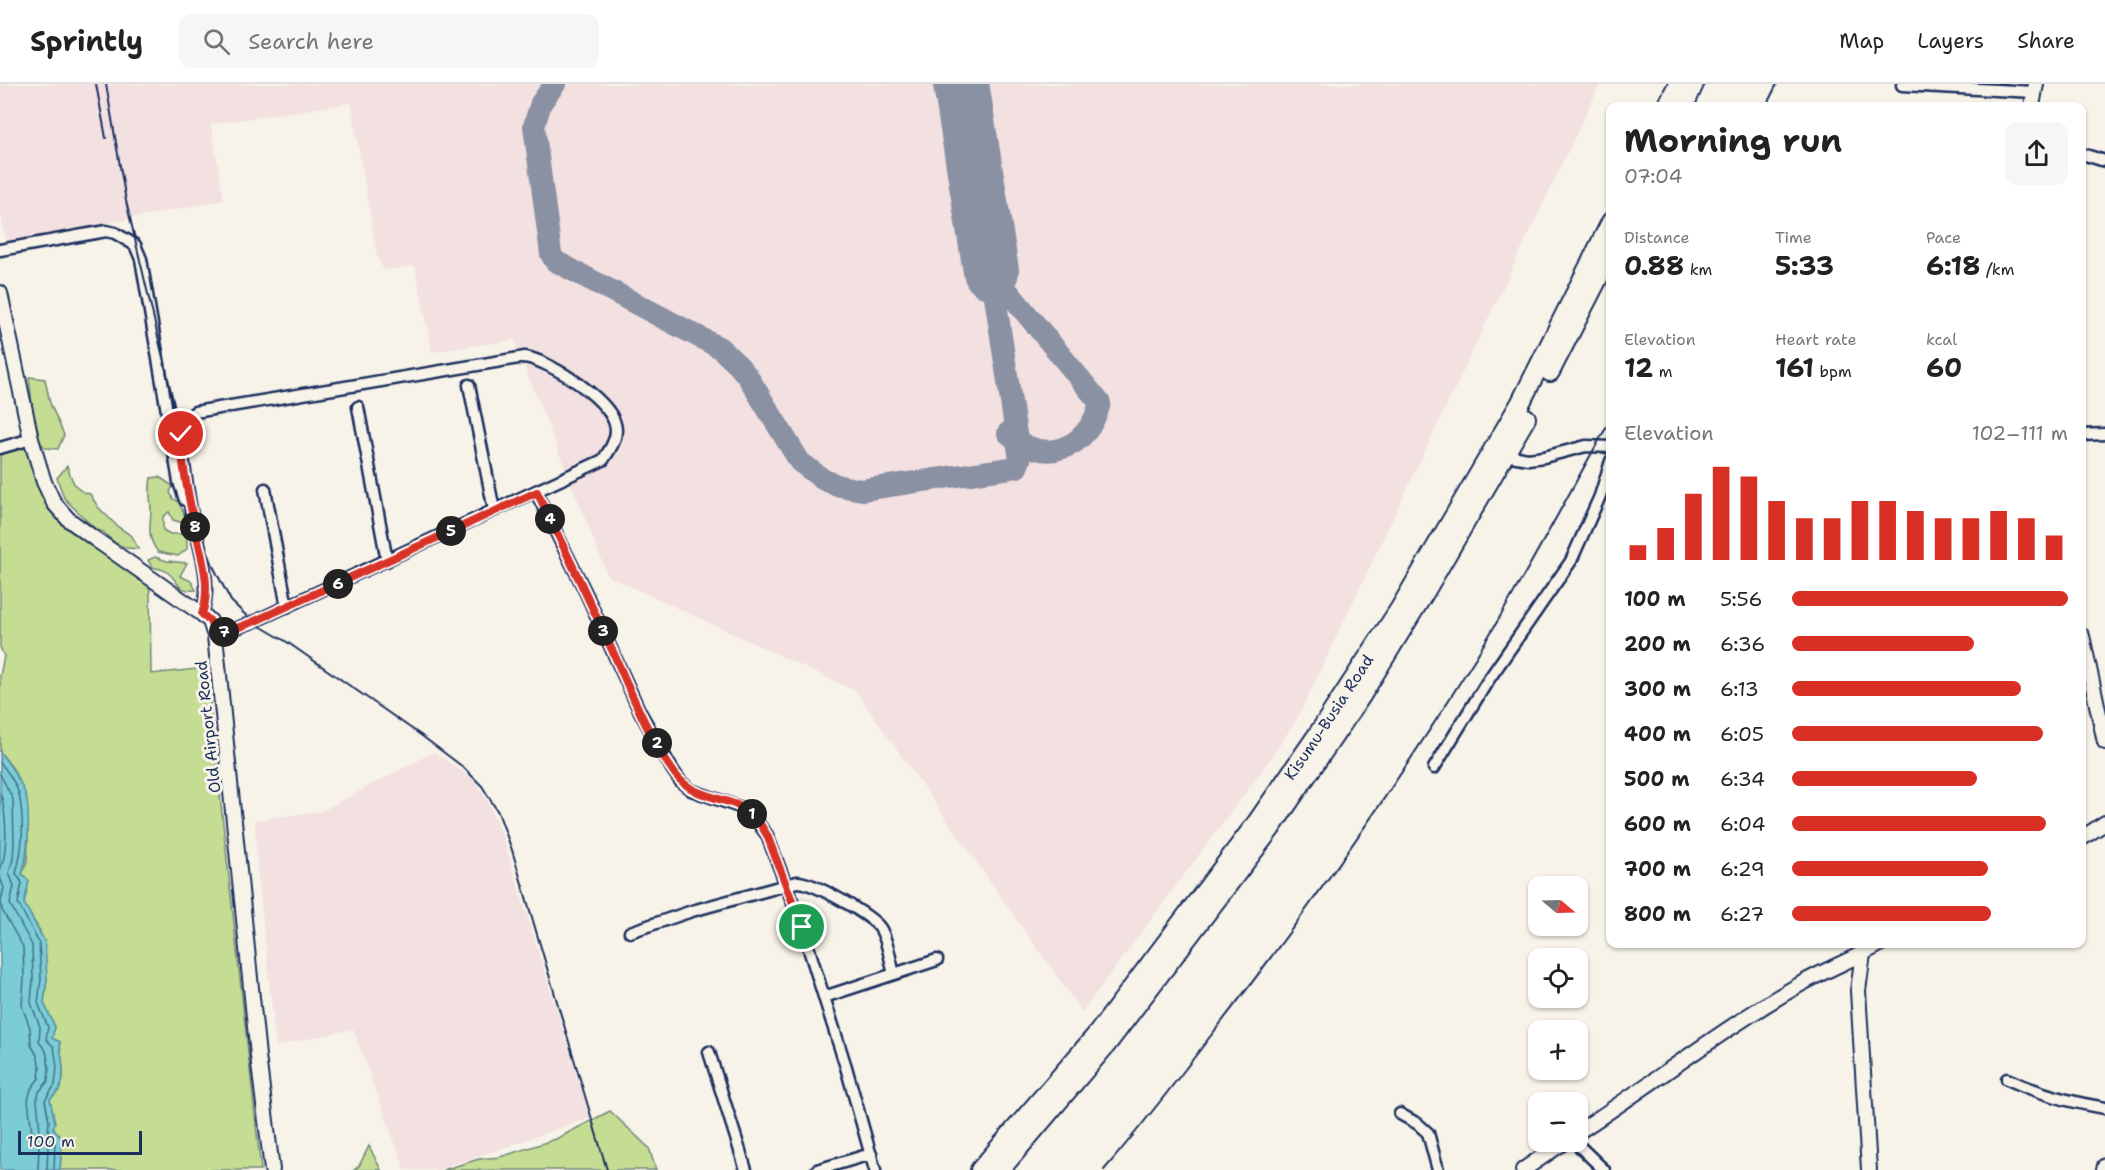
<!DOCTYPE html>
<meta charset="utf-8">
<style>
:root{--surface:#fff;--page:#f6f6f6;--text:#222;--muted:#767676;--line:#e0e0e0;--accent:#d93025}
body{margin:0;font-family:"Shantell Sans",sans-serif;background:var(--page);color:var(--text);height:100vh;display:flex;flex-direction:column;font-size:22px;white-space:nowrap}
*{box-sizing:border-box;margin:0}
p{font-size:20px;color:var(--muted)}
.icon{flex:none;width:33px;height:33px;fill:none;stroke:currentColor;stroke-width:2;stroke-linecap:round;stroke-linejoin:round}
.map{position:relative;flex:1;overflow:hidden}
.panel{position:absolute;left:1606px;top:18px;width:480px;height:846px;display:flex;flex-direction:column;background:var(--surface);border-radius:12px;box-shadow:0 2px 4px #0004}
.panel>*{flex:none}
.needle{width:39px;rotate:109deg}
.tools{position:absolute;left:1528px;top:792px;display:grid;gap:12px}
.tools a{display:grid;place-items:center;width:60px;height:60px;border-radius:12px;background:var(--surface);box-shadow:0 2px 4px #0004;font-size:30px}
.scale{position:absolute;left:18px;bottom:15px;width:124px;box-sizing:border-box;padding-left:6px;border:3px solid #1b2f5e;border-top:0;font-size:16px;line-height:21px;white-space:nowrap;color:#1b2f5e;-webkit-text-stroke:4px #f7f3e8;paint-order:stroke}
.pin{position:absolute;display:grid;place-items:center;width:51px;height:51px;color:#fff;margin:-26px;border:3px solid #fff;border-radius:50%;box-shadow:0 2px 6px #0007}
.km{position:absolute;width:30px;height:30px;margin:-15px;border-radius:50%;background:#222;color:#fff;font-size:16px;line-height:30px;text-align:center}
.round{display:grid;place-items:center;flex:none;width:63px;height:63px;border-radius:12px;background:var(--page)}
.head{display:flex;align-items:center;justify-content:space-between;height:102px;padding:0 18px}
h1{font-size:33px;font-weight:700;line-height:45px}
.figures{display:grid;grid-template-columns:repeat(3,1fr);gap:9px;height:102px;padding:6px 18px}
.figures div{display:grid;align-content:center}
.figures b{font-size:26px;font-weight:700}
.figures small{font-size:16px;font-weight:400}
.figures p{font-size:16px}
.chart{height:168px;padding:12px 18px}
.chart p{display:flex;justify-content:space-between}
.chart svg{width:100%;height:108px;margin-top:6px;stroke:var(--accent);stroke-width:6}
ul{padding:0 18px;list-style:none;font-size:20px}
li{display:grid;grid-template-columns:96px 72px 1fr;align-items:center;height:45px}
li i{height:15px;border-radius:8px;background:var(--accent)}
header{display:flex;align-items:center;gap:36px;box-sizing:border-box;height:84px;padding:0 30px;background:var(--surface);border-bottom:2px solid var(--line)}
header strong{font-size:28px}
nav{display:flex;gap:33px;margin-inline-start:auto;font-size:21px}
.search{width:420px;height:54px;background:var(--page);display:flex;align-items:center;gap:15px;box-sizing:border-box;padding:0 21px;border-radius:12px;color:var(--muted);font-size:22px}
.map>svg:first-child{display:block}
</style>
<header>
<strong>Sprintly</strong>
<div class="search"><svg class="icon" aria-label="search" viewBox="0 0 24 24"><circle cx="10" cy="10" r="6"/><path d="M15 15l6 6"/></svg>Search here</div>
<nav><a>Map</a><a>Layers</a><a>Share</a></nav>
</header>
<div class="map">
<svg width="2105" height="1086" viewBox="0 0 2105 1086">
<rect width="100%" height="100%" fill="#f7f3e8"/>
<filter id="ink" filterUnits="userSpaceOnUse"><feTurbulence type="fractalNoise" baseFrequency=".0167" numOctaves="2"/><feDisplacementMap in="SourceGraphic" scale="12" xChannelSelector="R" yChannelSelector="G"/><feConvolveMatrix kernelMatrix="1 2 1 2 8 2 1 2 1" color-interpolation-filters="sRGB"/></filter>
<g filter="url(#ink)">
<path fill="#f3e0e0" d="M0,0h1600l-302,633 -27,41 -189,254 -226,-321 -248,-115 -94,-236 -82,12 -17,-86 -31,4 -7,-14 -26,-153 -140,21 13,76 -218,43 -6,-34z
M434,668l39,27 14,21 16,38 87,280 -152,52h-33l-52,-141 -77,17 -19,-181 -2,-45 67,-9z"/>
<path fill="#c4dd93" stroke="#708678" stroke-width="1.5" d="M29,293l16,2 5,24 14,32 -6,14 -13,-1 -16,-19 3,-25z
M31,355l23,64 92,71 4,17 1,83 55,-6 55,502h-201l2,-31 -9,-11 -3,-29c3,-3 9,-8 10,-11 7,-15 0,-31 0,-46l-9,-4 4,-11 -11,-24 3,-24 -7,-48 -17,-28 6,-22 -7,-7 5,-12 1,-19 -2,-47 -13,-27 -13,-17v-76l4,-20 -4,-9v-196z
M67,382c5,14 8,26 23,28l8,13 20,20 14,9 6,13 -11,-1 -12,-5 -12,-11 -8,-3 -31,-31 -7,-20z
M159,393l14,9 -3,6 3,7 5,2 7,15 -2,7 -10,-3 -4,-8 -6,5v13l7,4h12l5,4v11l-9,7 -20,-4c-11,-14 -8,-25 -7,-41 0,-14 -3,-18 0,-33z
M155,473l12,4 20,2 -7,13 11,5 5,9c-21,2 -17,-10 -29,-18 -3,-3 -11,-4 -15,-5l-4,-7z
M610,1027l39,37 7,22h-213l36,-11 21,-2 56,-18z
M369,1062l12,24h-27l5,-4z"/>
<path fill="#7bccd5" stroke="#558da5" stroke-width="1.5" d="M0,668c10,13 19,26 25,41 6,16 3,64 -3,81l7,7 -5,22 21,39 2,37 -3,24 11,24 -3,11 8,4c0,14 7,31 0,46 -1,4 -7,8 -10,11l5,24 -2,5 9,11 -2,31h-60z"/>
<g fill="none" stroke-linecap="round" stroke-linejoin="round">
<path stroke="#416e8e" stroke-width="1.5" d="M0,678c8,10 18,24 20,37 4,23 3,51 -4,74l6,10 -4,20 21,40 2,36 -3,24 10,24 -2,12 8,8 3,20 -2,18 -10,15 4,22 -1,8 7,12 -1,28
M0,690l13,25 1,44 -1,16 -4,14 5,13 -4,18 22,41 1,34 -2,24 9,24 -1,15 7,9 3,17 -1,13 -9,11 -2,8 3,31 8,13 -1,26
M0,709c6,14 7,48 4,63 0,5 -3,9 -4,14
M0,793l4,11 -3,13 1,9 21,37 1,31 -2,28 8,22 1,17 6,10 3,13 -1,10 -8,11 -3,11 4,33 7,14 -1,23"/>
<path stroke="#8991a3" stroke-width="22" d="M555,0l-14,19 -7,23 17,128 4,7 165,87 19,18 9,11 52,85 24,18 16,6 22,4 155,-23 3,-7 -29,-189
M992,188l108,131c-12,46 -55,64 -92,30"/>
<path stroke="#8991a3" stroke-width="56" d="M961,0l30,187"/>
<g stroke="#1b2f5e" stroke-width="15">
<path id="street" d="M1902,1l132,7
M2082,70l23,7
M0,166l106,-19 9,2 20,12 6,14 38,223 6,18
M469,301l25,125
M358,323l29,154
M2082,351l23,-1
M0,364l31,-9
M1506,371l22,4 16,-2 42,-11 25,1
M265,405l22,118
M536,408l49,99 55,121 32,57 9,13 10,8 51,18 10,7 15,20 35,92 44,140 29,103
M202,530c11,-33 -3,-66 -10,-99 -5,-26 -8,-52 -12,-78 1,-12 4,-18 15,-25l330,-55c25,4 91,45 91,73 0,11 -7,21 -13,30l-350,162 -38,14
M1434,684l53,-86 84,-121 29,-65 11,-35
M630,848l62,-21 105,-29c15,-1 74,33 83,46 8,12 10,32 14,46
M824,913l113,-37
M709,968l37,118
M2007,995c33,15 62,23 98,29
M1400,1030l18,10 10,9 10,37
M1575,1058l29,28
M817,1086l54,-16"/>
</g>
<g stroke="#1b2f5e" stroke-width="18">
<path id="secondary" d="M2032,22l4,-22
M0,209l31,146 13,43 10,21 14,16 27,20 107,75 8,7 5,15 43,420 14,114
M2082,552l23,106
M2082,754l23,-15
M1863,869l-5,38 11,179
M1578,1048c74,-48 144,-103 221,-147 26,-15 55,-26 81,-41
M1523,1086l41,-28
M2104,1086l1,-4"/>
</g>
<g stroke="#1b2f5e" stroke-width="22">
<g id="highway">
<path d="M1667,22l11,-22"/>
<path d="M1684,22l10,-22"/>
<path d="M1550,288l61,-119"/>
<path id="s1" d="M980,1086l118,-137 157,-208 63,-91 81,-124 122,-208 90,-180"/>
<path d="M1000,1086l106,-125 165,-217 90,-132 65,-106 100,-172"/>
</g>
</g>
<use href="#street" stroke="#f7f3e8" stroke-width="10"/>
<use href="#secondary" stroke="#f7f3e8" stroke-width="14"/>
<use href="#highway" stroke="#f7f3e8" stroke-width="18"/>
<path stroke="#1b2f5e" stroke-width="2" d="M96,0l10,54
M106,0l20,117 55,233 19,97 14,37 17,33 22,21 34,20 135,94 41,31 19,19 16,26 14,38 95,320
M1766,22l11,-22
M1104,1086c37,-43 71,-87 105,-132 96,-122 185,-249 267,-381 48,-78 90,-159 135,-238"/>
</g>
</g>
<g fill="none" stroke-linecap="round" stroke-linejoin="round" filter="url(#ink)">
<g stroke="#fff" stroke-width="12">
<path id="route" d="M181,350c0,29 8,64 14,93 6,29 17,58 7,87l8,7 5,15 38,-14 284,-130c26,53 51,106 76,160 17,38 37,88 62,122 22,29 56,20 79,42 5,6 9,12 13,19l35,92"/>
</g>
<use href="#route" stroke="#d93025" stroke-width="8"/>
</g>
<g text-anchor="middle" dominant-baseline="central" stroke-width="6" stroke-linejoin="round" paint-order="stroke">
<g font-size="16" fill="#1b2f5e" stroke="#f7f3e8">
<text stroke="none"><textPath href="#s1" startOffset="572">Kisumu-Busia Road</textPath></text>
<text transform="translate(208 643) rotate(-96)">Old Airport Road</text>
</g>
</g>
</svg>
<div class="tools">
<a><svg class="needle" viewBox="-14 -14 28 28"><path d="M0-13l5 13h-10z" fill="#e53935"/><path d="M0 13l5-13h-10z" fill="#767676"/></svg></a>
<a><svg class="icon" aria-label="locate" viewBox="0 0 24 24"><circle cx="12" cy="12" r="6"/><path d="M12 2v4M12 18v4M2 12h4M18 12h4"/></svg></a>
<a>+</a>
<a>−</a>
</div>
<div class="scale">100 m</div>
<div class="pin" style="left:802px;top:843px;background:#1e9e55"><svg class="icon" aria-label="arrive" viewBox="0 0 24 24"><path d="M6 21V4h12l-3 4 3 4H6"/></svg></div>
<div class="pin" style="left:181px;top:350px;background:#d93025"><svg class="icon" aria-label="check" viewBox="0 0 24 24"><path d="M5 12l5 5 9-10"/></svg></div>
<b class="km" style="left:752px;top:730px">1</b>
<b class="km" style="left:657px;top:659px">2</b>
<b class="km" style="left:603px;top:547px">3</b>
<b class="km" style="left:550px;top:435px">4</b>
<b class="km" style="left:451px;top:447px">5</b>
<b class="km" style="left:338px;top:500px">6</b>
<b class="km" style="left:224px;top:548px">7</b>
<b class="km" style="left:195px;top:443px">8</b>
<section class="panel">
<div class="head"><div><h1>Morning run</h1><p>07:04</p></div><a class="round"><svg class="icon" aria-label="share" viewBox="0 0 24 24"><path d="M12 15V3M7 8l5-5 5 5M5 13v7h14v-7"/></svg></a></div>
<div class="figures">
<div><p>Distance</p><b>0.88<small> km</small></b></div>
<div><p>Time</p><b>5:33</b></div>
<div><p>Pace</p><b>6:18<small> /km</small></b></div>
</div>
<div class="figures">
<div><p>Elevation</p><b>12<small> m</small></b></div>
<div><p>Heart rate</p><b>161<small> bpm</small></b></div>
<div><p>kcal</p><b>60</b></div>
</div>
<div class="chart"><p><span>Elevation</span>102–111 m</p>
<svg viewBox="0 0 160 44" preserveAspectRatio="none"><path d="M5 44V38M15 44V31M25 44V17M35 44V6M45 44V10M55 44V20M65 44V27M75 44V27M85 44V20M95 44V20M105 44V24M115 44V27M125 44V27M135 44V24M145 44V27M155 44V34"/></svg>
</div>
<ul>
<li><b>100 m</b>5:56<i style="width:100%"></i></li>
<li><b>200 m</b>6:36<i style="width:66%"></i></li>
<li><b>300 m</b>6:13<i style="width:83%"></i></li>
<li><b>400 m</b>6:05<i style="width:91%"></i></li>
<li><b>500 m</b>6:34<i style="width:67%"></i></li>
<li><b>600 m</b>6:04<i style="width:92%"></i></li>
<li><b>700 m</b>6:29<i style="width:71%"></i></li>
<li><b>800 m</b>6:27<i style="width:72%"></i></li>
</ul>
</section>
</div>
